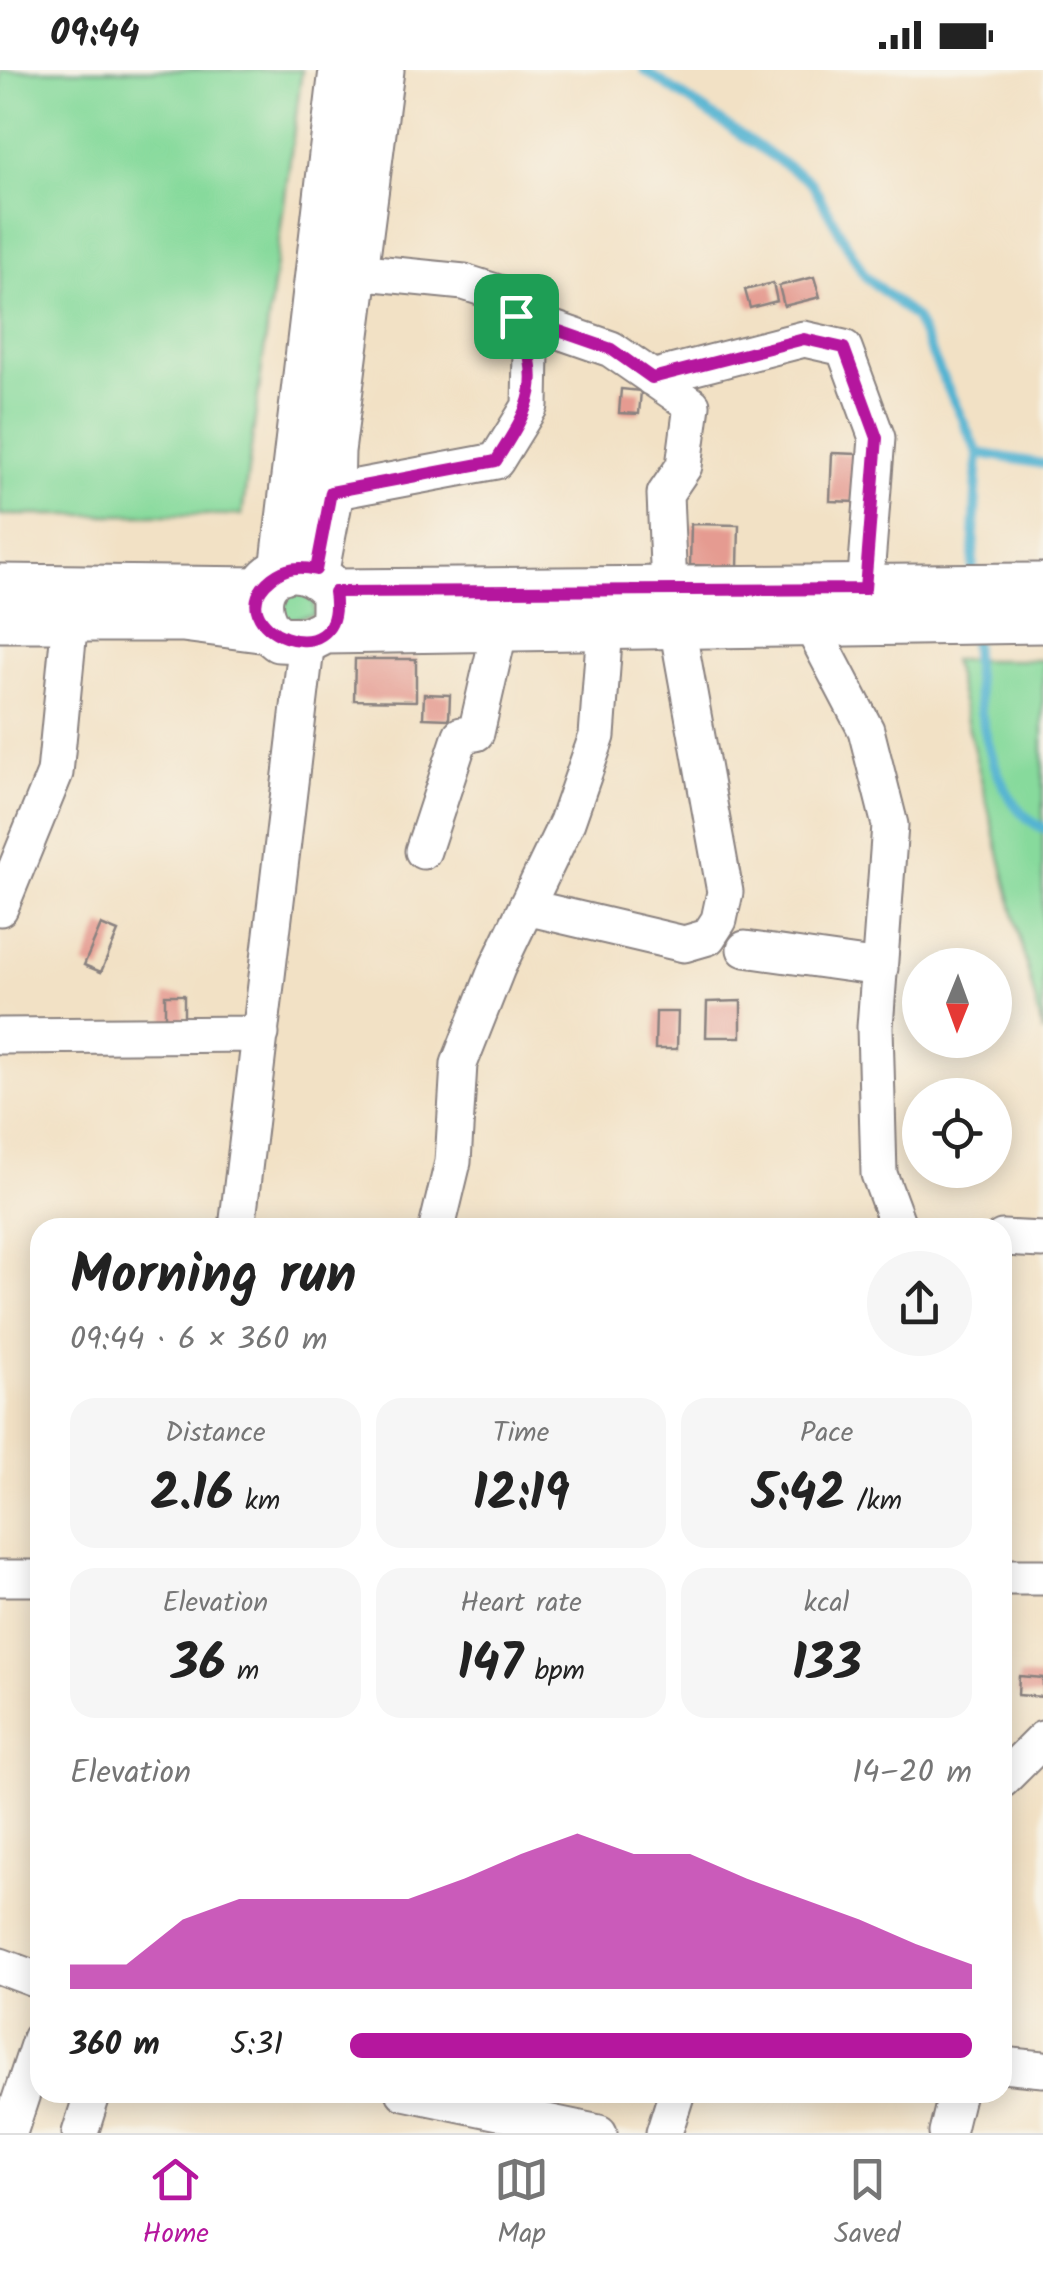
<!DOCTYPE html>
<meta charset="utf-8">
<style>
:root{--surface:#fff;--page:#f6f6f6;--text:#222;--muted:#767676;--line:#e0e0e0;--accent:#b5179e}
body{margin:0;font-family:Kalam,sans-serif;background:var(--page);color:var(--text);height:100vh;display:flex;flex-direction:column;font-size:38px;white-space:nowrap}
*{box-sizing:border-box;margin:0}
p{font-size:32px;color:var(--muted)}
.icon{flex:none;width:55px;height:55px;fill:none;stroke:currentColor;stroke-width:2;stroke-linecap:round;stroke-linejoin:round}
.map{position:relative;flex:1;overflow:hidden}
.side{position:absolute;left:30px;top:1148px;width:982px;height:885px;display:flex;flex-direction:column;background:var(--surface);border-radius:30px;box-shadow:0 5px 25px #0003}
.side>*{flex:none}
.needle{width:65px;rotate:181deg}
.fabs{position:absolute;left:902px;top:878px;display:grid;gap:20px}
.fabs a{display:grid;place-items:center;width:110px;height:110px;border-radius:50%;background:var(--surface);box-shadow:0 5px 25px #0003;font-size:50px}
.pin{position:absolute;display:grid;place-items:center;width:85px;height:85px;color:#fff;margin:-42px;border-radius:20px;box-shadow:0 5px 15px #0006}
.round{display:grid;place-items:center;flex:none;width:105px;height:105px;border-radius:52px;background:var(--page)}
.head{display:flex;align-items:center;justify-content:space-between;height:170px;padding:0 40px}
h1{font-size:55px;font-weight:700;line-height:75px}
.stats{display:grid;grid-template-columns:repeat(3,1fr);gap:15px;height:170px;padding:10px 40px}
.stats div{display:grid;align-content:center;border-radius:25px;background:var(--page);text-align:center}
.stats b{font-size:50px;font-weight:700}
.stats small{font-size:28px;font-weight:400}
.stats p{font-size:28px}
.chart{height:280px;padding:20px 40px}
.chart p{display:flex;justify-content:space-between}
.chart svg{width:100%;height:180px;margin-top:10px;fill:var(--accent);opacity:.7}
ul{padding:0 40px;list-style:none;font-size:32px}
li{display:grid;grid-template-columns:160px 120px 1fr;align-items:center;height:75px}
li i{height:25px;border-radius:12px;background:var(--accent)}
.status{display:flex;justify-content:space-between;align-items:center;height:70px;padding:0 50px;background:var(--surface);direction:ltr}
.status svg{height:28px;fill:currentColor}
.tabs{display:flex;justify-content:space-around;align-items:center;height:140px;border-top:2px solid var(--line);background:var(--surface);font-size:28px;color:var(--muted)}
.tabs a{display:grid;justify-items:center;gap:5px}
.tabs .current{color:var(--accent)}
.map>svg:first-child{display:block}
</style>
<div class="status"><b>09:44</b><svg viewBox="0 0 49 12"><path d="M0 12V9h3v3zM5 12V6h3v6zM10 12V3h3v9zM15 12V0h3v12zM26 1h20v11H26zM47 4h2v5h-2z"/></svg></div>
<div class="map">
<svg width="1043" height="2063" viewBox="0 0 1043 2063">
<rect width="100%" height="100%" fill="#f7f3e8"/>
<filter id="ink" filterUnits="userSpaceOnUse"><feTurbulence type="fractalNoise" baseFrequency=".01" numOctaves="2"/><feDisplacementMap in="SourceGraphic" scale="20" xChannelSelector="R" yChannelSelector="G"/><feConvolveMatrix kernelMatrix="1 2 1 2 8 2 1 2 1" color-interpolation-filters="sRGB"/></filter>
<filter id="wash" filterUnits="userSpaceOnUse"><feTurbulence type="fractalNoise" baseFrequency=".0048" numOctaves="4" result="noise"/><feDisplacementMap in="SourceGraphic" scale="40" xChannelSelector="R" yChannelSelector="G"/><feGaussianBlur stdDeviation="2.25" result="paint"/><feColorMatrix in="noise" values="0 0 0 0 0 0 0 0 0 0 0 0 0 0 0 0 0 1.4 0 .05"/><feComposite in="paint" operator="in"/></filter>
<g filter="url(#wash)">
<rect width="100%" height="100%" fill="#f2e1c5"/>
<path fill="#87da9c" stroke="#547e6c" stroke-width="2.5" d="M0,0h302l-60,445h-242z
M297,520l17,12v13l-30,6 -3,-19z
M952,590h91v374v-1z"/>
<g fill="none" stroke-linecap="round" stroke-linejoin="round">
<path stroke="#54b4d2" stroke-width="10" d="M644,0l167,112 54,94 50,42 63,135 -6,125
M978,383l65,11
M973,560c1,54 13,172 70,198"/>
</g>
<g id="blocks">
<path fill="#e59b91" d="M814,207l6,20 -36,9 -5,-20z
M773,213l4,18 -27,7 -5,-18z
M621,319l20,2 -2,23 -20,-1z
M832,383l26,1 -1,48 -27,-1z
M691,454l48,1 -1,42 -48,-2z
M355,589h61v42l-62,-1z
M424,624l26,1 -1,24 -26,-1z
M101,855l17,7 -17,40 -17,-7z
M165,925h19v27h-19z
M741,931v36h-35l1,-35z
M656,942h22l-1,37h-22z
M1019,1606l24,2v19l-25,-2z"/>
</g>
</g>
<g filter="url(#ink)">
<use href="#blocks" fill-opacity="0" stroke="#8a8280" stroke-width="2.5"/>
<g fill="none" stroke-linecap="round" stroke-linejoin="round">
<g stroke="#8a8280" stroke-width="39">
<path id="minor" d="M516,246l95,33 81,56 -8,61 -19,28 4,95
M652,308l152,-39 40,9 33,90 -12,151
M331,422l165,-31 34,-55 1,-54 -23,-56 -44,-14 -109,-11
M811,555l55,105 24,95 -15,202 4,147 20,54
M423,781l38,-116 15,-2 24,-105
M526,837l158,37 24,-7 11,-17 6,-28 -48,-266
M0,838l55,-135 15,-154
M745,879l135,19
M0,966l261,-2
M237,1158l70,-588
M437,1158l16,-66 6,-98 38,-96 70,-146 30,-86 8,-109
M1002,1168l41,2
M1002,1507h41
M0,1508h40
M1002,1710l41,-41
M0,1896l40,15
M1002,1995l41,4
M404,2022l195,41
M9,2063l31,-94
M80,2063l13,-41
M664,2063l13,-41
M947,2063l10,-41"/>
</g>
<g stroke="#8a8280" stroke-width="49">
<path id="major" d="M316,500l15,-78 1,-41 49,-381
M283,501l59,-501
M0,517l261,3
M334,522l709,-6
M0,549h183l85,11 11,9 28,1 18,-9 9,-10v-29c-39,-49 -96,-12 -66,38
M325,561l718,-11"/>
</g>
<use href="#minor" stroke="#fff" stroke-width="35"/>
<use href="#major" stroke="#fff" stroke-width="45"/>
</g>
</g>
<g fill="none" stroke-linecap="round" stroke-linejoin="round" filter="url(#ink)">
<g stroke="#fff" stroke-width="20">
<path id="route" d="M516,246l95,33 41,29 152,-39 40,9 33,90 -12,151 -531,3c14,91 -123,34 -62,-14 14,-11 27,-12 44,-8l15,-78 165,-31c37,-58 48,-78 20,-145z"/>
</g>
<use href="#route" stroke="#b5179e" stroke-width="12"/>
</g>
</svg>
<div class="fabs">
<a><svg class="needle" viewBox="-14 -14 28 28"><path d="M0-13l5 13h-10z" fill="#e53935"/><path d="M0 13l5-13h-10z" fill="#767676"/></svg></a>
<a><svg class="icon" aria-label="locate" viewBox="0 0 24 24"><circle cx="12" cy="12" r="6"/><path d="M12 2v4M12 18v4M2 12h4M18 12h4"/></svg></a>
</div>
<div class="pin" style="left:516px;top:246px;background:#1e9e55"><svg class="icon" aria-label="arrive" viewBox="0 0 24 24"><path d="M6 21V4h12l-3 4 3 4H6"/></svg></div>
<section class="side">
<div class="head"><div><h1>Morning run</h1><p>09:44 · 6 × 360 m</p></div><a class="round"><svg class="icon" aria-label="share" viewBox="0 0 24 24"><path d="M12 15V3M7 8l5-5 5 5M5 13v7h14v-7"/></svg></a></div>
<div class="stats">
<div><p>Distance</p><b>2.16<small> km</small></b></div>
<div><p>Time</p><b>12:19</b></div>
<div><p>Pace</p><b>5:42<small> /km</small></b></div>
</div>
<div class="stats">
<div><p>Elevation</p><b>36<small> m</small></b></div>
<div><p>Heart rate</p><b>147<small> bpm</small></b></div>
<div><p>kcal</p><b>133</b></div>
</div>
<div class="chart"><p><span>Elevation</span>14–20 m</p>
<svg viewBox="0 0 160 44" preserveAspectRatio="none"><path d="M0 44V38L10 38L20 27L30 22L40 22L50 22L60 22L70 17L80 11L90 6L100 11L110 11L120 17L130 22L140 27L150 33L160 38V44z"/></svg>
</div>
<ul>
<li><b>360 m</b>5:31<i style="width:100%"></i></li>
</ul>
</section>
</div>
<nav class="tabs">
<a class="current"><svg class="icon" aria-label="home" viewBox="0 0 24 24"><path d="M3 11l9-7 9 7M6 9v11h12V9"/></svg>Home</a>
<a><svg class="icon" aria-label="map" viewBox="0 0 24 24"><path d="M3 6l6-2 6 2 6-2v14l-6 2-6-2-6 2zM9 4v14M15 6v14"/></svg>Map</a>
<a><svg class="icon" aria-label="saved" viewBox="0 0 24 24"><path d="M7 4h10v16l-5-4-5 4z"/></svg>Saved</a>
</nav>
